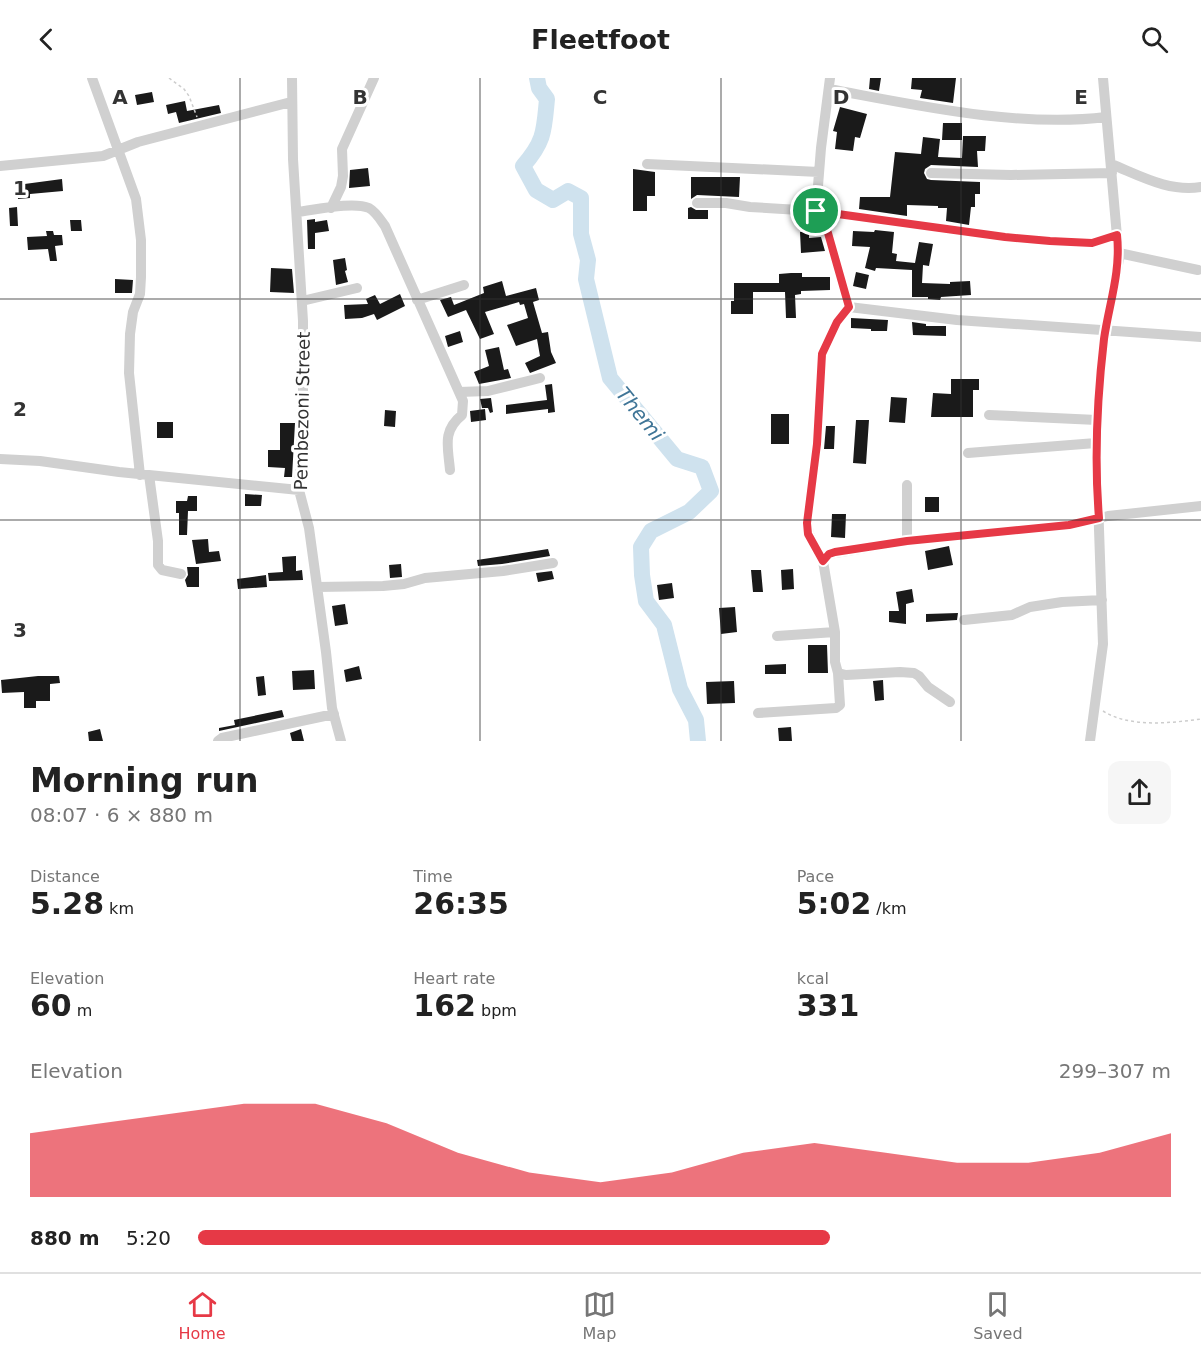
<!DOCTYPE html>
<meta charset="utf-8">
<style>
:root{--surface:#fff;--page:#f6f6f6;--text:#222;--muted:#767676;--line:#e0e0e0;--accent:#e63946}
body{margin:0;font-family:"DejaVu Sans",sans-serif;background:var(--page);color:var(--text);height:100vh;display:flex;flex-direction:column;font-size:22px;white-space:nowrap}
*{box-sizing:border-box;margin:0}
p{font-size:20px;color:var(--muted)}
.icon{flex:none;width:33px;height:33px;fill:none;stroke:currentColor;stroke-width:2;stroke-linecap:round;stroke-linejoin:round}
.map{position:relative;height:663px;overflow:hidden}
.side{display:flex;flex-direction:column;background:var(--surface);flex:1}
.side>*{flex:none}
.pin{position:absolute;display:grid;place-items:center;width:51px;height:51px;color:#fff;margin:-26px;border:3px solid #fff;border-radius:50%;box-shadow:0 2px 6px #0007}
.round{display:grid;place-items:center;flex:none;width:63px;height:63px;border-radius:12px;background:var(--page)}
.headline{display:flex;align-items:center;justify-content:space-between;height:102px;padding:0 30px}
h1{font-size:33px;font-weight:700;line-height:45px}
.stats{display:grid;grid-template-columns:repeat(3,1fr);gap:9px;height:102px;padding:6px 30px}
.stats div{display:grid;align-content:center}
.stats b{font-size:30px;font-weight:700}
.stats small{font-size:16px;font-weight:400}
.stats p{font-size:16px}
.chart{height:168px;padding:12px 30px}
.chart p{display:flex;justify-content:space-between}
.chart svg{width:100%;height:108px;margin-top:6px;fill:var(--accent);opacity:.7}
ul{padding:0 30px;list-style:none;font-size:20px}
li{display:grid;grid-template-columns:96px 72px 1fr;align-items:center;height:45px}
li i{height:15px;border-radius:8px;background:var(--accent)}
header{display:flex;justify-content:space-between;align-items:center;height:78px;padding:0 30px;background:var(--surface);font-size:27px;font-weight:700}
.tabs{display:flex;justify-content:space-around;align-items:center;height:84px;border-top:2px solid var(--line);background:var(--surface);font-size:16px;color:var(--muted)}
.tabs a{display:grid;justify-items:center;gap:3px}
.tabs .selected{color:var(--accent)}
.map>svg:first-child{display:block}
</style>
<header><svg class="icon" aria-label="back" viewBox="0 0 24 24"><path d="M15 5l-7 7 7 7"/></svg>Fleetfoot<svg class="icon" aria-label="search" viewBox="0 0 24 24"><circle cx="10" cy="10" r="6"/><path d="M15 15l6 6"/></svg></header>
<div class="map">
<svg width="1201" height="663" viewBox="0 0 1201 663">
<rect width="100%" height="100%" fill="#fff"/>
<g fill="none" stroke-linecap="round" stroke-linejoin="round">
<path stroke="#cfe2ee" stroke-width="16" d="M537,0l2,10 8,11c-3,31 -2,42 -24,67l13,24 17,10 15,-9 13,7v36l7,26 -2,19 24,99 67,81 25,8 9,24 -22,21 -38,19 -10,16 1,28 4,26 18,24 16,64 16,31 2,21"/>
</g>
<path fill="#1a1a1a" d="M870,0h11l-2,13 -10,-2z
M912,0h44l-3,25 -33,-5 2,-8 -11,-1z
M152,14l2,10 -17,3 -2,-10z
M185,23l2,10 32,-6 2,8 -42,10 -3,-11 -8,2 -2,-9z
M840,29l27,7 -7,24 -5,-1 -2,14 -18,-2 2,-17 -4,-1z
M943,45h19v17h-20z
M963,58h23l-1,15h-8l1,16 -47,-2 -6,4 -1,4 3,6 4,1 49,2v12h-5v13h-4l-2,18 -23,-4 1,-13h-9v-2l-31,-1v11l-48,-7 1,-12h30l5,-45 26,2 2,-17 17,2 -2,18 24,1z
M368,90l2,18 -21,2 1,-18z
M633,91l22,3v24h-8v15h-14z
M691,99h49l-1,20 -42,-2 -6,4z
M62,101l1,12 -33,3v4l-12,1 -1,-14z
M17,129l1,19h-8l-1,-18z
M691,129l5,3h12v9h-20v-11z
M315,141v3l12,-2 2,11 -14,2v16h-7l-1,-29z
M70,142h11l1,11h-11z
M875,152l19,2 -2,21 5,1 -1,7 19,2 4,-21 14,2 -4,22 -6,-1 -1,18 28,1v-2l20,-1 1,14 -30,2 -1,3 -12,-1v-2h-16v-27l-36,-2 -1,3 -10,-3 5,-21 -18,-1 1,-15 21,1z
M46,153h7l1,4h8l1,10 -8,1 2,15h-7l-2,-12 -20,1 -1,-13 20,-1z
M800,154h9v6l12,-1 4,14 -24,2z
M345,180l2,12 -2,1 3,11 -12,3 -3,-25z
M271,190l21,1 2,24 -24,-1z
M856,194l13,3 -3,14 -13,-3z
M791,195h11v4h28v13l-29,1v3l-6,1 1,23h-10l-1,-26h-32v22h-22v-13h3v-18h45v-9z
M115,201l18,1 -1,13h-17z
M502,203l4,15 30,-8 3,12 -6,2 9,31 6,-1 3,20 5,11 -26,10 -5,-10 15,-7 -3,-17 -21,7 -9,-21 21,-7 -4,-14 -4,1 -1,-3 -34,10 9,22 -14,5 -14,-29 -18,7 -8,-17 11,-3 3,8 30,-12 -1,-6z
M400,216l5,12 -28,14 -3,-6 -12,4 -17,1 -1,-14 24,-1 -2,-5 9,-4 5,9z
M851,240l37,2 -1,11h-16v-2l-20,-1z
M912,244l14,2v2h20v10l-33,-1z
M460,253l3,11 -15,5 -3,-11z
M499,269l5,23 4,-1 3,9 -32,6 -5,-12 15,-6 -4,-16z
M951,301h28v11h-6v27h-42l2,-24 18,1z
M552,306l3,28 -7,1v-4l-42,5v-9l41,-5 -2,-15z
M891,319l16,1 -2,25 -16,-1z
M491,320l2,14 -3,1 -2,-5h-6l-2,-9z
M485,331l1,11 -15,2 -1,-11z
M385,332l11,1 -1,16 -11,-1z
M771,336h18v30h-18z
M856,342h13l-3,44 -13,-1z
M157,344h16v16h-16z
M280,345h15l-3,54h-8l1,-9 -17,-1v-17h12z
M826,348h9l-1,23h-10z
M245,416l17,1 -1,11h-16z
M188,418h9v15h-9l-1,24h-8v-22h-3v-12h11z
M925,419h14v15h-14z
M832,436h14l-1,24 -14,-1z
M208,461l1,13 10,-1 2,10 -25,3 -4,-24z
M949,468l4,19 -25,5 -3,-19z
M548,471l2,7 -48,8 -24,2 -1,-6z
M296,478v15l6,-1 1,10 -34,1 -1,-8 15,-1 -1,-15z
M401,486l1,13 -12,1 -1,-13z
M187,489h12v20h-12l-2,-7 3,-5z
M793,491l1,20 -12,1 -1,-20z
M751,492h10l2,22h-10z
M552,493l2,8 -16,3 -2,-9z
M266,497l1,12 -29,2 -1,-10z
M672,505l2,15 -15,2 -2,-15z
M912,511l2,13 -8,2v20l-17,-2v-11h10l-3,-19z
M345,526l3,20 -13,2 -3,-20z
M735,529l2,25 -16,2 -2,-26z
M958,535l-1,7 -31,2v-8z
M808,567h19l1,28h-20z
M786,586v10h-21v-9z
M359,588l3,13 -16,3 -2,-12z
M314,592l1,19 -22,1 -1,-19z
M38,598h21l1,7 -10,1v17h-14v7h-12v-16l-22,1 -1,-13z
M264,598l2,19 -8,1 -2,-19z
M883,602l1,20 -9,1 -2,-20z
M734,603l1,22 -28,1 -1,-22z
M282,632l2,7 -65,14v-3l16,-3 -1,-5z
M791,649l1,14h-13l-1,-13z
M100,651l3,12h-14l-1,-9z
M301,651l3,12h-12l-2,-8z"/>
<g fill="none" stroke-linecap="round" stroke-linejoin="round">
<path stroke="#cdcdcd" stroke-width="1.5" stroke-dasharray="3 3" stroke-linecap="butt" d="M169,0l15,11 5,7 8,21
M1103,633c27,17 68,12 98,8"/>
<path stroke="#d0d0d0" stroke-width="10" d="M92,0l44,121 5,41v37l-1,17 -7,18 -3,22 -1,39 11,102
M292,0l1,81 10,162v95l-4,74 10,38 17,124 6,56 9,33
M830,0l-9,70 -5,63 12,22 21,74
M829,11c87,16 189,39 277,28
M647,86l172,8
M1111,86c30,12 57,28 90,23
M0,88l103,-10 35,-14 153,-40
M931,95l80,2 101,-2
M697,125h29l24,4 66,4 189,26 45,4 42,2 25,-8
M331,130l10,-21 2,-11 -1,-27 32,-71
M297,134c18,-2 56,-11 72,-4 7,4 11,11 16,18l78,175 -1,14c-20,16 -14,32 -12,55
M1119,175l79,17
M417,222l47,-15
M302,223l55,-13
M849,229l108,13 244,17
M459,314l29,-1 52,-13
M989,337l108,5
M968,375l128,-10
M0,381l40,2 79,11 180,18
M149,397l9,66v24l4,5 19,4
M907,407v56
M823,483l-14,-27 -2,-11 10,-79 5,-90 15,-32 12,-15
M317,509l66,-1 21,-2 21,-6 78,-7 50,-8
M964,542l48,-5 18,-8 32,-5 40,-2
M777,558l58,-4
M950,624l-22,-15 -9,-11 -5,-3 -14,-1 -54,3 -8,-2 -3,-11v-30l-11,-65 -1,-6 6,-7 78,-13 162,-16 39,-9 93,-10
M758,635l78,-5 4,-3 -2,-32
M218,663l4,-3 112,-24
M1090,663l13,-97 -7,-201 4,-66 4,-37 15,-81 -16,-181"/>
</g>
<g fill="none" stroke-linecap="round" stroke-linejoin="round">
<g stroke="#fff" stroke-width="12">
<path id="route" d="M816,133l189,26 45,4 42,2 25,-8c4,37 -8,69 -13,104 -7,60 -10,119 -5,179l-30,7 -162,16 -72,11 -6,2 -6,7 -15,-27 -1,-11 10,-79 5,-90 15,-32 12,-15 -21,-74z"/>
</g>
<use href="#route" stroke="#e63946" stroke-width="8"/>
</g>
<path fill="none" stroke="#333" stroke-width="1.5" stroke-opacity="0.55" d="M240,0v663M480,0v663M721,0v663M961,0v663M0,221h1201M0,442h1201"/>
<g text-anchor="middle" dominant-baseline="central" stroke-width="6" stroke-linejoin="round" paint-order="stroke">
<g font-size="18" fill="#333" stroke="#fff">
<text transform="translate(302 333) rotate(-89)">Pembezoni Street</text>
</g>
<g font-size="20" font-style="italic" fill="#3f7597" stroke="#fff">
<text transform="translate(640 336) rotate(51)">Themi</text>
</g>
</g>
<g font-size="20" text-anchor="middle" font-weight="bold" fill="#333" stroke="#fff" stroke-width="6" stroke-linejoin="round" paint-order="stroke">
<text x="120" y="26">A</text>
<text x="360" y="26">B</text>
<text x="600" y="26">C</text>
<text x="841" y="26">D</text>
<text x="1081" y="26">E</text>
<text x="20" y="117">1</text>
<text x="20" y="338">2</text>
<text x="20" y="559">3</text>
</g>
</svg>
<div class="pin" style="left:816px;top:133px;background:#1e9e55"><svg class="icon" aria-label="arrive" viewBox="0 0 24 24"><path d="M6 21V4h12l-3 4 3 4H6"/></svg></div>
</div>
<section class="side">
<div class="headline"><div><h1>Morning run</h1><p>08:07 · 6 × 880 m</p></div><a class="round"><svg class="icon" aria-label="share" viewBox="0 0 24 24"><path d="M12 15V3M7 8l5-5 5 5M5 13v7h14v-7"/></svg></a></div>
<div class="stats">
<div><p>Distance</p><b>5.28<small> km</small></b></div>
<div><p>Time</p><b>26:35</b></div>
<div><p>Pace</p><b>5:02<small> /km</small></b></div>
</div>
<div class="stats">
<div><p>Elevation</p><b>60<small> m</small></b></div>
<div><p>Heart rate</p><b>162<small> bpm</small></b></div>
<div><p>kcal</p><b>331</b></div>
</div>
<div class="chart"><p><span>Elevation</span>299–307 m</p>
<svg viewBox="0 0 160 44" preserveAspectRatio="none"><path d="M0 44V18L10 14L20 10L30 6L40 6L50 14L60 26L70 34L80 38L90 34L100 26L110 22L120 26L130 30L140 30L150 26L160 18V44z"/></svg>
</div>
<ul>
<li><b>880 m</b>5:20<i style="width:65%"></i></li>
</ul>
</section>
<nav class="tabs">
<a class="selected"><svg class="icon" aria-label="home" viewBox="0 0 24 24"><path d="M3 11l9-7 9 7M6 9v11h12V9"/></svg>Home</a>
<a><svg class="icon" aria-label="map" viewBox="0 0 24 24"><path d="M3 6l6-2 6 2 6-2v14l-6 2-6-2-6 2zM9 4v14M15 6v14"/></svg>Map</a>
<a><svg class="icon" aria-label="saved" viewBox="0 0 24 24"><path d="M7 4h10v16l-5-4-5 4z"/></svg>Saved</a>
</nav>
